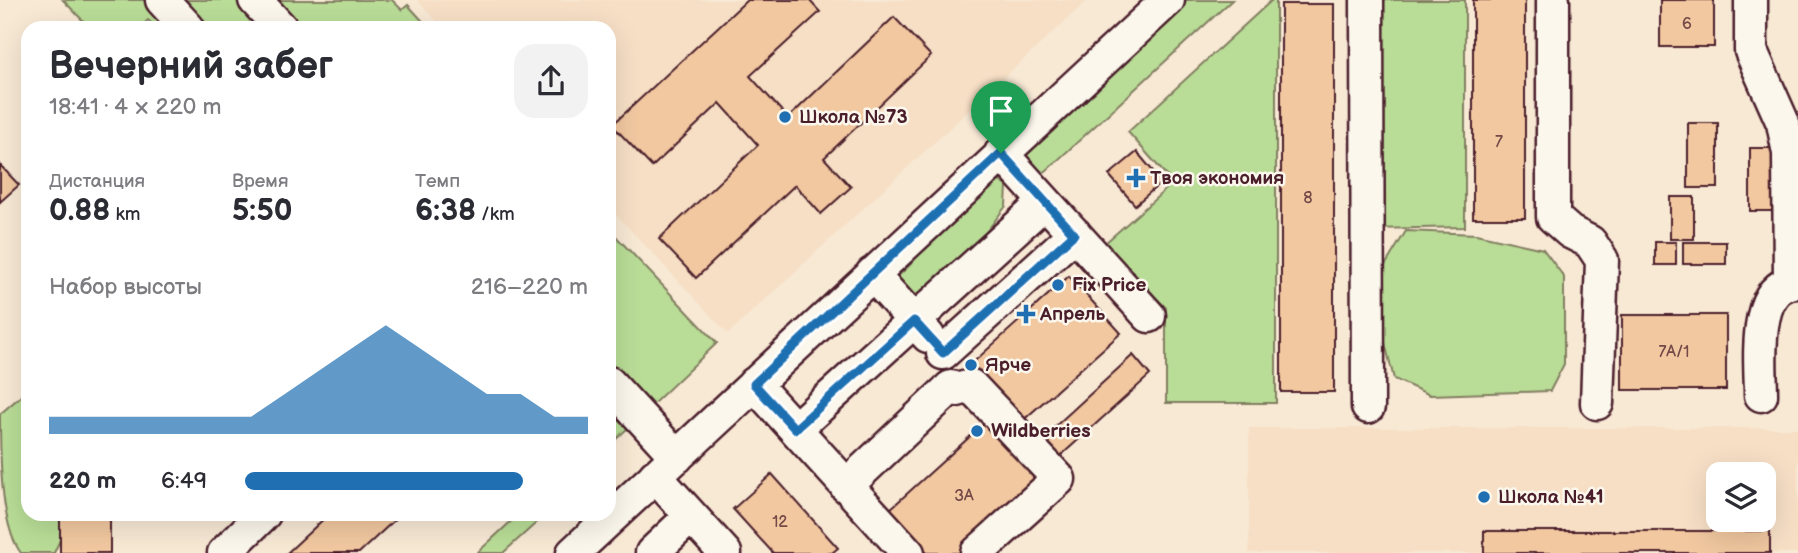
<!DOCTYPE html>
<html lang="ru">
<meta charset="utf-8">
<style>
:root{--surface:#fff;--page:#f2f2f3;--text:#2b2b33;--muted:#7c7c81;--accent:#1f6fb2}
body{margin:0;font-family:"Balsamiq Sans",sans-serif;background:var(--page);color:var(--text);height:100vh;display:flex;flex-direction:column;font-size:26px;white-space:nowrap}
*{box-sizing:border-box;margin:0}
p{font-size:23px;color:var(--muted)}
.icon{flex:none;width:38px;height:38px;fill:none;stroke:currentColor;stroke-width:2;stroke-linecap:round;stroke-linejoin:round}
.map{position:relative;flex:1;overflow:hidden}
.drawer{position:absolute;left:21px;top:21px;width:595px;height:500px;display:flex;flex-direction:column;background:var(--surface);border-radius:21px;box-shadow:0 7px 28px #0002}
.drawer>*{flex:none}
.tools{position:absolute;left:1706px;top:462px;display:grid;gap:14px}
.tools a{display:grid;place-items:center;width:70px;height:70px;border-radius:14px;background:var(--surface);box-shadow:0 7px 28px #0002;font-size:35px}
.pin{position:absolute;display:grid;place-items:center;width:60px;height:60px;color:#fff;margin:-72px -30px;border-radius:50% 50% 50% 0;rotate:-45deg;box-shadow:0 0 7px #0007}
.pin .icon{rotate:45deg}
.round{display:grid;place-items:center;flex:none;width:74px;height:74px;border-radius:21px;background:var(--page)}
.head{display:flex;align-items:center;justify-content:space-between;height:119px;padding:0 28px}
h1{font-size:38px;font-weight:700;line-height:52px}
.stats{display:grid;grid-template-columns:repeat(3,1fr);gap:10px;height:119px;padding:7px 28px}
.stats div{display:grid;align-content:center}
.stats b{font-size:30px;font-weight:700}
.stats small{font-size:19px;font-weight:400}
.stats p{font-size:19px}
.chart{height:196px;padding:14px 28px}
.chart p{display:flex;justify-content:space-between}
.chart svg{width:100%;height:126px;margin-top:7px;fill:var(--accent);opacity:.7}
ul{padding:0 28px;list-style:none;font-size:23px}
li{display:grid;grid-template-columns:112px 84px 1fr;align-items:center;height:52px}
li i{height:18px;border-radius:9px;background:var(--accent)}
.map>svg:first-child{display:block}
</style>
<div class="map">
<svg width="1798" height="553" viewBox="0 0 1798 553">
<rect width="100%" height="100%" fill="#f8e9d5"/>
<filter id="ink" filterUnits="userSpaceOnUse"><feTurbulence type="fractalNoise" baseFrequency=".0143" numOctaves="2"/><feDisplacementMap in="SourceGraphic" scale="14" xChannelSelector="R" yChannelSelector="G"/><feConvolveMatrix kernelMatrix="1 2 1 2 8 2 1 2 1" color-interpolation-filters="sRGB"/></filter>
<g filter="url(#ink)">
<path fill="#f6dfc5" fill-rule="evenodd" d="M417,0h671l-360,334 -119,-127v-179h-166z
M1249,428h549v125h-549zM1718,474h46v46h-46z"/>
<path fill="#b9dd97" stroke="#827e61" stroke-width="2" d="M63,0h329l10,10 6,-5 21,23h-272l-9,-8 -8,8h-50z
M1183,0h49l-186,171 -15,7 -13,-28z
M1272,0h4v403h-110v-95l-62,-64 69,-61 -45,-51z
M1372,0h93v227l-92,2z
M995,178l12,8 -1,20 -23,30 -73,68 -17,-23 18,-17 9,-23z
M609,229l108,114 -108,103z
M1406,231l70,3 67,15 21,28v87l-14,27 -120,4 -36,-16 -9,-36 -2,-74z
M28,390v124l34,1 3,14 -11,24h-33c-21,-27 -21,-100 -21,-139z
M519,514l26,1 -42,38h-26z"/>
<path fill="#f1c8a0" stroke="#4a1f2b" stroke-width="2" d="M747,0h62l11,12 -70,64 38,42 106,-101 37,39 -107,102 27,29 -30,27 -26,-29 -99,93 -37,-39 99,-94 -38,-42 -68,64 -40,-42z
M1473,0h52v218h-52z
M1660,0h54v47h-54z
M1281,4h53v388h-53z
M1688,123h30v65h-30z
M1750,148h25v63h-25z
M1137,152l25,30 -27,23 -26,-30z
M0,165l19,20 -19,17z
M1670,197h24v42h-24z
M1655,242h21v23h-21z
M1683,242h43v22h-43z
M1069,276l52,57 -101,90 -52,-56z
M1622,315h104v75h-104z
M1133,355l17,20 -94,85 -17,-19z
M985,423l53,59 -79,71h-32l-38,-43z
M772,474l66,74 -6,5h-59l-40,-44z
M60,514h50v39h-50z
M329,514h72l-42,39h-72z
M1484,531h286v22h-286z"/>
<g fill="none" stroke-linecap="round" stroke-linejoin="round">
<g stroke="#4a1f2b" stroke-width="37">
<path id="minor" d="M162,0l26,28
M255,0l26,28
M1367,0l1,407
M1553,0v217l17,15 20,10 12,18 -5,143
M1751,0v51l32,72 6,30 1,129
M1001,153l148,163
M872,274l56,62
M943,353l132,-119
M609,383l68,74
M754,384l154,169
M1761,395c0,-31 -10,-113 37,-113
M795,429l250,-227
M655,476l70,77
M846,486l105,-99 6,3 14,-4 88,93 -82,74
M224,553l40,-39
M573,553l595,-553
M652,553l39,-37"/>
</g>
<use href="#minor" stroke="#fbf7ec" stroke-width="32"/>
</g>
</g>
<g fill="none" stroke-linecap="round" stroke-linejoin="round" filter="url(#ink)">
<g stroke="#fff" stroke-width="14">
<path id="route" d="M1001,153l73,81 -131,119 -29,-32 -119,108 -41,-45z"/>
</g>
<use href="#route" stroke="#1f6fb2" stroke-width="9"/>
</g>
<g fill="#1f6fb2" stroke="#fbf7ec" stroke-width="2.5">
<circle cx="785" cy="117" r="7"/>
<path d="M1132.5 167.5h7v7h7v7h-7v7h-7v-7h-7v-7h7z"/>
<circle cx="1058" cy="285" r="7"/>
<path d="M1022.5 303.5h7v7h7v7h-7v7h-7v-7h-7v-7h7z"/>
<circle cx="971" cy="365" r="7"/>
<circle cx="977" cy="431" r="7"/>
<circle cx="1484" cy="497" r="7"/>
</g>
<g text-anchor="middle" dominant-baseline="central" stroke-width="5" stroke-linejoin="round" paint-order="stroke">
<g font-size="16" fill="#744948">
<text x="1687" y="24">6</text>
<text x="1499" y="142">7</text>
<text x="1308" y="198">8</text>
<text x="1674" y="352">7А/1</text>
<text x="964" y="496">3А</text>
<text x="780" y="522">12</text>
</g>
<g font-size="19" font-weight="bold" fill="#4a1f2b" stroke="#fbf7ec" text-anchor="start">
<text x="799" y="117">Школа №73</text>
<text x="1150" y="178">Твоя экономия</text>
<text x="1072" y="285">Fix Price</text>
<text x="1040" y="314">Апрель</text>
<text x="985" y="365">Ярче</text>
<text x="991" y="431">Wildberries</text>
<text x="1498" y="497">Школа №41</text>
</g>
</g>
</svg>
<div class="tools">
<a><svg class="icon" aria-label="layers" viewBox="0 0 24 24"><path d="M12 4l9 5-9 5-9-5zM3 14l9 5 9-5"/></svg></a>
</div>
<div class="pin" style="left:1001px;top:153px;background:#1e9e55"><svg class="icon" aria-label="arrive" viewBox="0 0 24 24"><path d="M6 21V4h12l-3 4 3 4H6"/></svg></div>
<section class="drawer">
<div class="head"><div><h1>Вечерний забег</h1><p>18:41 · 4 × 220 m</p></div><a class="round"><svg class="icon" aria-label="share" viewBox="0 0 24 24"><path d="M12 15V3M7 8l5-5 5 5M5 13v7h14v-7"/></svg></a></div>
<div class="stats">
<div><p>Дистанция</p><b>0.88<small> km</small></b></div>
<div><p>Время</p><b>5:50</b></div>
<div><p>Темп</p><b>6:38<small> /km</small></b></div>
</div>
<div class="chart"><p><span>Набор высоты</span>216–220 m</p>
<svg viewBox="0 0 160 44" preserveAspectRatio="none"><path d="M0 44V38L10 38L20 38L30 38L40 38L50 38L60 38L70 30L80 22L90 14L100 6L110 14L120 22L130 30L140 30L150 38L160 38V44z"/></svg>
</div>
<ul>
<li><b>220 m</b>6:49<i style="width:81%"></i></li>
</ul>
</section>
</div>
